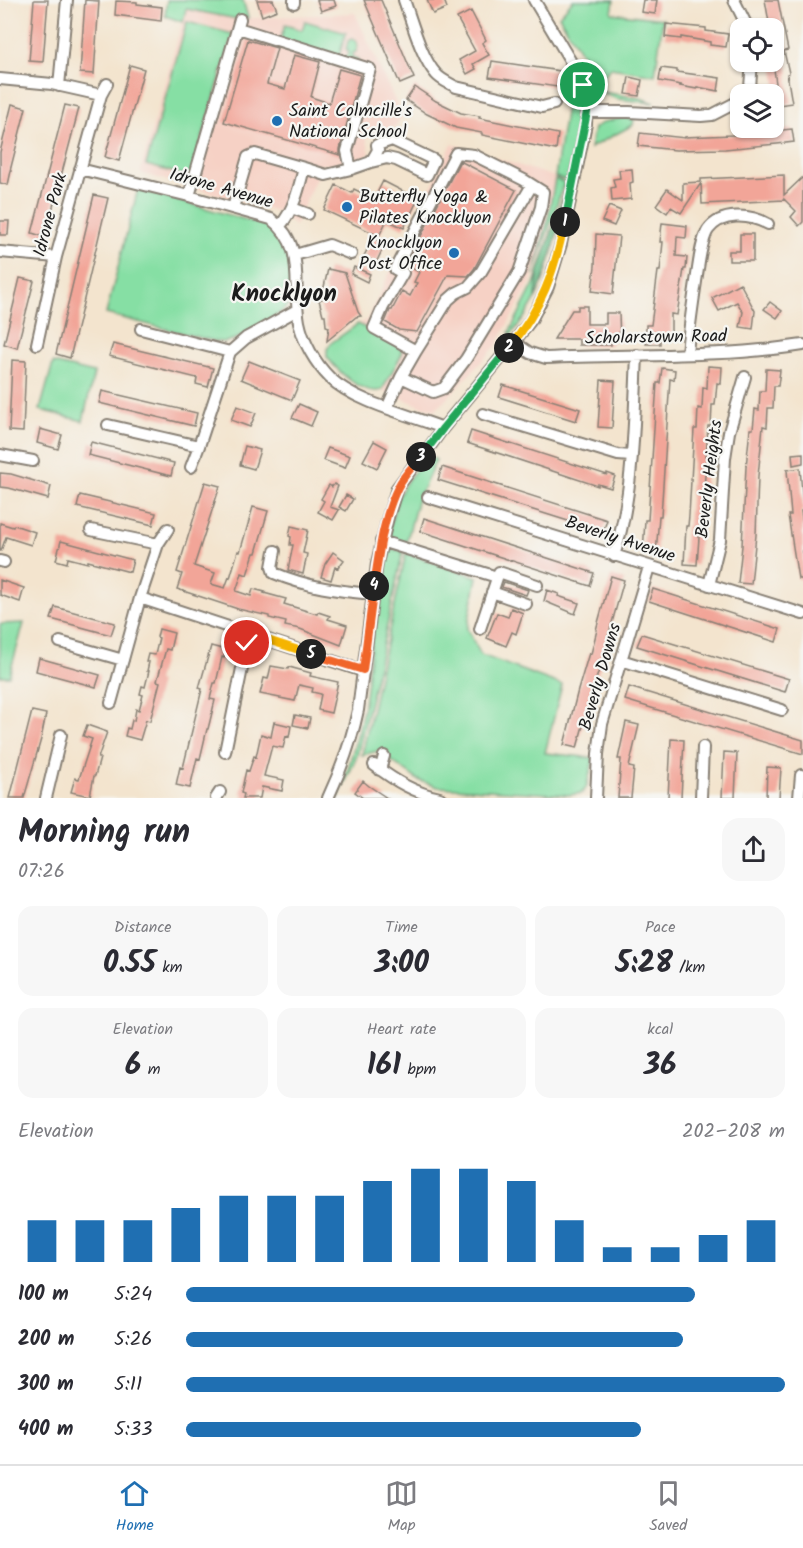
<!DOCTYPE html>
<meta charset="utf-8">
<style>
:root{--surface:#fff;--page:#f7f7f7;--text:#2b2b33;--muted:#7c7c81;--line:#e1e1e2;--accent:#1f6fb2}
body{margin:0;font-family:Kalam,sans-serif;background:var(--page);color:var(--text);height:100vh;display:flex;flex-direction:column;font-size:22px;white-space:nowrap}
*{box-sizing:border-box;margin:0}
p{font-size:20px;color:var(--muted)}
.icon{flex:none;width:33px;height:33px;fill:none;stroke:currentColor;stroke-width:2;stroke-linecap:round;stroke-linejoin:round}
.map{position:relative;height:798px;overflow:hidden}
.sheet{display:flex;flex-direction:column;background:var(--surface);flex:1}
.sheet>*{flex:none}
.buttons{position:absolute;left:730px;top:18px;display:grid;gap:12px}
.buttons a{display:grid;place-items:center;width:54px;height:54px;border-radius:12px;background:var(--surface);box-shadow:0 2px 4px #0004;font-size:30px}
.pin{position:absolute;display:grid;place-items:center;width:51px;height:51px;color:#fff;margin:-26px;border:3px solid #fff;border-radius:50%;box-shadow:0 2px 6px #0007}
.km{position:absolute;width:30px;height:30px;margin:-15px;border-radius:50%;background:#222;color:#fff;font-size:16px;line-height:30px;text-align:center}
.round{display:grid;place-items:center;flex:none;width:63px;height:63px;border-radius:18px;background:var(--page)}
.summary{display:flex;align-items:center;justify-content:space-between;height:102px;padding:0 18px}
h1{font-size:33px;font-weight:600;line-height:45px}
.stats{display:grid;grid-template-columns:repeat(3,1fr);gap:9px;height:102px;padding:6px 18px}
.stats div{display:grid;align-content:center;border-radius:15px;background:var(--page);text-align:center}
.stats b{font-size:30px;font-weight:600}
.stats small{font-size:16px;font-weight:400}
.stats p{font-size:16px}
.chart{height:168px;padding:12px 18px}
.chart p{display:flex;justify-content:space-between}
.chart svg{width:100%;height:108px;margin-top:6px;stroke:var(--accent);stroke-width:6}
ul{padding:0 18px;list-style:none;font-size:20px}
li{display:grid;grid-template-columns:96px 72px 1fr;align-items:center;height:45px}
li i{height:15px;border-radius:8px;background:var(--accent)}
.tabs{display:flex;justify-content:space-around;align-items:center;height:84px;border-top:2px solid var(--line);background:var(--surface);font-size:16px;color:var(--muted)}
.tabs a{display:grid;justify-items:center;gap:3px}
.tabs .current{color:var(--accent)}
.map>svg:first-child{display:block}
</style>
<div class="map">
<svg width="803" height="798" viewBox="0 0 803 798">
<rect width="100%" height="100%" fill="#f6f6f2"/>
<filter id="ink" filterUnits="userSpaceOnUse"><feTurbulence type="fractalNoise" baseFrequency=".0167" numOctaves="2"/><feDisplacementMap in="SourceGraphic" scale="12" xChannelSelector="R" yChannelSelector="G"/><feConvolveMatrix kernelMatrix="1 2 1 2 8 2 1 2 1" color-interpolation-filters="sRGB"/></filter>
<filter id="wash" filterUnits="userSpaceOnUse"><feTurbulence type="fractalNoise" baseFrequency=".008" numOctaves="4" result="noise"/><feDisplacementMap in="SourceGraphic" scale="24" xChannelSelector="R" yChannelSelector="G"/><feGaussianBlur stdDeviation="1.35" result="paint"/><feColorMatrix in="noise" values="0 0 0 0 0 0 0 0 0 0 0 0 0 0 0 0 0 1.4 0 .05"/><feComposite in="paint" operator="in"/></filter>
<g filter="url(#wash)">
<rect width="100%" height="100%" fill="#f3e4ce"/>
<path fill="#f6d1c5" d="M186,9l51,10 118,-6 47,103 -7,11 -29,10 4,17 -36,13 -12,-3 -27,62 -11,-11 -8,-4 -136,-38z
M452,144l103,33 -8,46 -16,59 -35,64 -56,60 -5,4 -14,-4 -39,-16 20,-36v-3l-44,-27 9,-4z"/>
<path fill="#86dfa4" stroke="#517e60" stroke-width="1.5" d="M167,0h76l5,18 -11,1 -51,-10 -3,13 -18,-6z
M573,0h41l-2,13 51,6 -8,56 -44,-7 -7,7 -2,17 38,6 14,5 -37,-4 -15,-6 -18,-35 -25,-42z
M305,21l41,12 -7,23 5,1 4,-3v-4l-2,-1 2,-8 3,-2 4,1 3,6 -2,6 -3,1 -1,4 6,2 -3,10 -77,-22 7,-22 17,5z
M187,22l46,12 -42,143 -45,-12z
M574,77l5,14 3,18 -14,76 -2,-1v-4l-11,-3 14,-90 -1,-8z
M622,118l12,1 -1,6 -43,23 4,-20 10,-6z
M555,179l9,3v1l-31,92 14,-52z
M138,189l130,37c19,13 21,32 23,53 1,7 3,15 -1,23 -5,11 -48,36 -61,39 -6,2 -12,1 -19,-1l-104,-26z
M538,272l-2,26 -12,20 -13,17 -2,-2 25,-49z
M358,324l40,22 4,5v3l-20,36c-20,6 -44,-19 -55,-33v-8l4,-6z
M53,363l41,10 -11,48 -43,-11z
M433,458l3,2 -19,42 -11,42c-6,-2 -14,-3 -16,-10 -2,-6 1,-13 3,-19 2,-7 4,-16 8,-23 6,-13 19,-30 32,-34z
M392,549l11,2 -26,121 -20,84 -19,42h-3l13,-29 11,-40 5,-24 13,-108 6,-40 4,-5z
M406,553l71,24 -10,52 14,26 81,30 -17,68 49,5 -8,30 -4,5 -13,2 -131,-8 -20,-7 -40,-29 -16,4z
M24,623l-15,53h-9v-52z"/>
<path fill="#6cbe8a" stroke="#446d53" stroke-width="1.5" d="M566,184l2,1c-8,39 -16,76 -32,113l2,-26 25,-75z"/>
<g id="blocks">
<path fill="#f2a598" d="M34,0h14l-5,62 -14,-1z
M85,0l14,1 -5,73 -14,-1z
M257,0h16l4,10 -15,6z
M317,0h17l2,6 -15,5z
M364,0h17l33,78 -14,6z
M427,0h17l3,8 -14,6z
M643,0h14l-2,14 -14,-2z
M765,0h13l10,50 -4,1 5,22 -2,1 5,29 -13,2 -6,-43 3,-3 -2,-10v-21h-4z
M116,1l21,1v2l25,3 -1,14 -46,-6z
M471,11l15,29 -4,3 7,12 -16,9 3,5 -9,5 -8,-14 16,-9 -18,-33z
M666,24l40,4v3l22,3 -2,13 -16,-2v-3l-29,-5v2l-16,-2z
M248,40l29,8 -10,36 18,5 9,-34 26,7 -9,35 18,6 10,-34 21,6 -20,74v6l-116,-33z
M492,61l68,10 -3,16 -68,-10z
M130,65l14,4 -25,92 -14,-4z
M661,68l16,2v2l43,6 -2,13 -21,-4v2l-17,-3 1,-1 -22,-4z
M629,77l13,3 -3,16 -13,-2z
M415,87l21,14 25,12 19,3 -1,2 79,16 -2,16 -74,-15v-2l-26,-5 -29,-14 -21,-14z
M12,104l14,4 -16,63h1l-3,14 -8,-2v-31z
M65,105l14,3 -34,129 -13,-4z
M792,129l2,13 -17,2 -52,5 -49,1 -38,-4 2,-13 45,5v-1l47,-2z
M460,161l56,29 -42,79 -6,7 -20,-1 -31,57 -18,-2 -14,-8 5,-12h2l10,-19 8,5 7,-13 -3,-1 5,-10 -13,-7z
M632,169l1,13 -3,1 1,16 -19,2 -1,-13 4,-1 -2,-8 7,-1 -1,-8z
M784,175v20l19,-18v45l-4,4 -8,-9 5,-6 -12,-12v1l-82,4 -1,-21 -20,30 -10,-6 -4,6 -11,-8 11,-16 16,11v-17l18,-1v-3z
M383,181l35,18 -14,29 -17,-8 -8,16 -55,-26 12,-25 16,8 2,-4 20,10z
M94,195l14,3 -38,160 -14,-4z
M609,206l12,5 -7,15 -12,-5z
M0,221h9l-1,14h-8z
M662,223l25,3 -1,12 -9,-1 -1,19 11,1 -1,12h-2l-7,46 -6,-1v23h-11v7h-14v-19h5l7,-54h2l3,-29h-3z
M596,234l23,2 -6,58 -21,-3 3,-25z
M740,234h13v27h-24v-10h11z
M373,238l7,3 -1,2 5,3 -8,17 -12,-7z
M354,267l16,7 -3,8 -16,-8z
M328,269l17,4 13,39 3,4 -5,1 -29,24 2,-14 -3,-1 -1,-11h-2l-4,-15 8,-3 -3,-10z
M20,278l14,3 -17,67 -13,-4z
M740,283l15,28 -2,18 -13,-2 3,-15 -6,-10 -18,9 -7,-13z
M770,302l12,9 -5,7 -13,-9z
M578,306h9v18h19v-11h13l1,28h-9v4h-32v-6h-25l18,-29h6z
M113,344l100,24 -5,19 -12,-3 1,-6 -88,-22z
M12,360l14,1 -3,71 -14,-1z
M249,361l51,20 -8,19 -51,-21z
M708,366l14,1 -1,17 -4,-1 -2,22h-3l-1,21h-3l-6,98h-2l-3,41 -13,-1 2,-38h2l1,-11 5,-86h3l1,-21 4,1 1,-22 4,1z
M662,368l13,2 -1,10 -4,-1 -9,137h-2l-3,38 -13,-1 2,-33h3l9,-137h3z
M766,369l14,1 -2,16h-4l-1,22h-5l-1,19 -4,-1 -5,50 -2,59 -5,49 -13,-1 4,-37 4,-79 4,-38h3l2,-20 4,1 1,-19h5z
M601,380l14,1 -3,47 -14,-1z
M503,385l77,24 -4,12 -77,-24z
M102,391l95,22 -3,13 -95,-23z
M299,404l18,8 -6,14 -19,-8z
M237,406l19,7 -6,14 -19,-7z
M40,429l22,6 -4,14 -21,-6z
M471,431l136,44v-2l8,3 -4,12 -13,-4v2l-131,-43z
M374,441l13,7 -10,20 -14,-7z
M91,442l83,21 -3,13 -83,-21z
M245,446l15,4 -6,19 -14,-4z
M328,448l22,8 -5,12 -22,-8z
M803,453v10l-10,2 -1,-11z
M442,467l165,53 -4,12 -165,-52z
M800,468l3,36v7h-2l2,14v54h-5l-10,-64h3l-4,-45z
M0,473l11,1 40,12 -3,13 -39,-11 -9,-1z
M205,482l15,4 -26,80 21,7 -4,11 14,4 4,-11 1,1 8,-27 2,1 13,-45 15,4 -12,42h-2l-7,22 -5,-2 -6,18 15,5 2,-7 12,3 -1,1 22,6 -2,5 33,10 1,-2 12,4 -2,3 19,6 -6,20 -41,-16 -15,-3 1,-4 -17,-4v-2l-31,-7 -61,-20 5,-15 -5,-2z
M334,484l4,2 -8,21 9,3 -6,10 -15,-8 6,-11 -3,-2 8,-14 3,2z
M80,495l76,18 -3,12 -76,-18z
M346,495l7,4 -7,12 -7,-4z
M424,518l170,55 -4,13 -170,-55z
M0,523l13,4 1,-2 21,7 -4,13 -25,-8 -5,14h-1z
M291,526l17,4 -5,23 4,1 -4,20 -15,-4 5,-25h-3l1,-8 -2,-1z
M61,541l72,19 -3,12 -42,-11v2l-20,-5 -1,5 -11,-3z
M333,552l11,8 -6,8 -3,-1 -4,13 -10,-3 4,-13z
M611,576l13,4 -16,57h1l-2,8 -15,47 -15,56 -13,-3 14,-55 11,-37 2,1 6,-24h-1z
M0,580l24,8 -4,14 -20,-7z
M504,582l24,8 -2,5 -24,-8z
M653,589l127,40 -4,13 -127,-41z
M547,590l12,4 -1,2 21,7 -4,11 -31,-13z
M55,607l60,16 -4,12 -60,-16z
M511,608l12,5 -7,21 -4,-2 -6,14 -19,-8 10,-25 11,4z
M159,629l15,4 -4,17 -4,-1 -9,32 3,1 -10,39 -4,-1 -6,20 -15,-4 2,-8 3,1 2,-9 2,1 2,-12 3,1 4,-15 -3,-1 2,-8 3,1 4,-16h-2l2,-9h-3l2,-8 7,1 4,-17 -2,-1z
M642,634l147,45 -4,13 -148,-46z
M211,646l15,4 -2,8 -2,-1 -6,26h-2l-4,16 5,1 -5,21 -2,8h-1l-7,30 -3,-1 -7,30 -14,-3 4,-18 3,1 19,-79 -3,-1z
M39,658l61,17 -4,12 -60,-16z
M271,666l17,3 1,-2 22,6 -1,3 28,6 -7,31 -13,-3 3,-16 -9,-2 1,-4 -14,-3 -4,16 -35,-7 4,-16 4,1z
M629,687l174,53v14l-178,-54z
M32,711l14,3 -5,25 -17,59h-14z
M295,715l15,3 -2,10 -15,-3z
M274,722l17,4 -2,11 -3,-1 -3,12 -11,-2 -8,30 20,4 -2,11 -20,-4 -2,11h-17l1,-4 -3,-1 5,-23 3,1 5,-15 2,1 5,-23 10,3z
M626,722l13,3 -10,42 5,1 -3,30h-13l3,-39h-3z
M87,725l20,7 -9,26h2l-5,18h-1l-4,20 -19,-4 4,-14 4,1 13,-40 -9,-3z
M671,739l13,1 -3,58h-13z
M724,752l13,1 -2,45h-13z
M767,767l14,1 -2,30h-13z
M363,781l6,5 18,12h-24l-8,-6z"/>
</g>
</g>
<g filter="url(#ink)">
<use href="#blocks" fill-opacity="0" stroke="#888075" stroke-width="1.5"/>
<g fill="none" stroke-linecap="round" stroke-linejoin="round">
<g stroke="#888075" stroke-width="14">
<path id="minor" d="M294,0v3
M404,0c8,22 17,57 32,74 5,6 13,9 20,13l86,20 12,-3
M734,0l14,28
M238,28l132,41 -23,82 4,18
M0,79l52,5 49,11
M59,86l8,-86
M747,94l3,-7 2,-25
M587,112h42l72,4 11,-1 29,-15
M304,168l22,7 25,-6 20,-7 7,-12 -1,-5 15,-5 42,20 -7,15 -31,-15 -9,-2 -16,4
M80,169l109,27 82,23c36,28 21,65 28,103 4,20 16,41 31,56 25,24 80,37 113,50
M189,196l51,-177
M233,208l15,-51 7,-3 49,14c-5,20 -10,42 -24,58
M292,208l16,6
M0,252l56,5
M295,255l34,-10 22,9
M141,329l89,23
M514,342l16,11 16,5c86,-4 172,0 257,-13
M37,344l19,-87 45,-162 6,-11
M416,351l32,-51 8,-7 12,-6 13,-15 51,-87
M687,354c2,-26 6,-52 10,-79 2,-12 4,-34 11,-45 13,-18 42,-16 60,-6
M387,408l14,-31 15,-26 -42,-23 9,-21 20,-34 -8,-4 61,-116 18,2 50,25 19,12 -2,15 -22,65 -53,87 -22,29 -11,4 -32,-15
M483,414l135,41 13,1
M108,425l91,21 31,-94 16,-14 51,-28
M0,455l33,6
M191,467l8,-21
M428,497l375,117
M91,530l67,14
M381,541l116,36
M275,551l-3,16 2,6c33,14 64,18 99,21
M614,556c20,-63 20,-135 23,-201
M0,561l4,1
M709,585l11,-45 5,-82 4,-26 16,-55
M492,592l34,12
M140,598l223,73
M480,629l19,-57 38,13
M60,642l63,18
M621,660l161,50
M111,703l29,-105 18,-54 10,-15
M225,752l24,-118
M374,765c21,16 41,28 66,33
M380,770l4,-14
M46,798l15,-63
M216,798l4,-6
M328,798c14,-30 23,-55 30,-88l19,-147 11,-46 9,-29 15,-20 16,-19 15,-21 71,-86 17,-22 17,-33 13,-43 25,-120 1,-23 -4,-16 -9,-18 -40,-67
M596,798l2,-44 4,-30 47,-157
M701,798l2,-51
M799,798l2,-23"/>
</g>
<use href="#minor" stroke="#fff" stroke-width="10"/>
</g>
</g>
<g fill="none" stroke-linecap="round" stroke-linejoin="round" filter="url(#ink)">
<g stroke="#fff" stroke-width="12">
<path id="split-1" d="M565,222l22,-110v-11l-4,-16"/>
</g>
<g stroke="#fff" stroke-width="12">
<path id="split-2" d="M509,348c33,-40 45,-75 56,-126"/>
</g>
<g stroke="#fff" stroke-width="12">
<path id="split-3" d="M421,457l22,-29 66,-80"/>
</g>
<g stroke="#fff" stroke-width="12">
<path id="split-4" d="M374,586c5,-33 9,-69 24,-99 5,-11 15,-21 23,-30"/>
</g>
<g stroke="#fff" stroke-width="12">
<path id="split-5" d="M311,654l52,16 11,-84"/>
</g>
<g stroke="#fff" stroke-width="12">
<path id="split-6" d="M247,643l2,-9 62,20"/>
</g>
<use href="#split-1" stroke="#22a559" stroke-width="8"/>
<use href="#split-2" stroke="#f5b400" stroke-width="8"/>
<use href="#split-3" stroke="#22a559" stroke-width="8"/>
<use href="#split-4" stroke="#f0652b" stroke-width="8"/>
<use href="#split-5" stroke="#f0652b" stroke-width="8"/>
<use href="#split-6" stroke="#f5b400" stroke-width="8"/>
</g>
<g fill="#1f6fb2" stroke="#f6f6f2" stroke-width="2">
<circle cx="277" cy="121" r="6"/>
<circle cx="347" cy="207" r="6"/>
<circle cx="454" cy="253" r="6"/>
</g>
<g text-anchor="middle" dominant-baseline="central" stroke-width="4.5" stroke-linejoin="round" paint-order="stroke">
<g font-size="18" fill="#1c1c1c" stroke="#f6f6f2" text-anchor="start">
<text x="289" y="111">Saint Colmcille's<tspan x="289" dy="21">National School</tspan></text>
<text x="359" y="197">Butterfly Yoga &amp;<tspan x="359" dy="21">Pilates Knocklyon</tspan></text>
<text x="442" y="243" text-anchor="end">Knocklyon<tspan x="442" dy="21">Post Office</tspan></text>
</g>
<g font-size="18" fill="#1c1c1c" stroke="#f6f6f2">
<text transform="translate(221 189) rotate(16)">Idrone Avenue</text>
<text transform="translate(51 215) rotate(-75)">Idrone Park</text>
<text transform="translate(656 338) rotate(-1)">Scholarstown Road</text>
<text transform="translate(710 479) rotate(-83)">Beverly Heights</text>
<text transform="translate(620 540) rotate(18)">Beverly Avenue</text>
<text transform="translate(601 677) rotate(-74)">Beverly Downs</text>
</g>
<g font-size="24" font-weight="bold" fill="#1c1c1c" stroke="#f6f6f2">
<text x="284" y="294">Knocklyon</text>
</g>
</g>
</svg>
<div class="buttons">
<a><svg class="icon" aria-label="locate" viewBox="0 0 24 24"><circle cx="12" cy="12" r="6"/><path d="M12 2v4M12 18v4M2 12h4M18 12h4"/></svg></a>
<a><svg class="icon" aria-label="layers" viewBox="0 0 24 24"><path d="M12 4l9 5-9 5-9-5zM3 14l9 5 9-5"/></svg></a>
</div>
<div class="pin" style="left:583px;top:85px;background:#1e9e55"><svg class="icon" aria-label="arrive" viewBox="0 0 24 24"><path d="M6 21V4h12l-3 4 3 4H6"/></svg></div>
<div class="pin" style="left:247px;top:643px;background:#d93025"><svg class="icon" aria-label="check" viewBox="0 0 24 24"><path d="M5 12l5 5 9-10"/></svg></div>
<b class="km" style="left:565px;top:222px">1</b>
<b class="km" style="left:509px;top:348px">2</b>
<b class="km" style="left:421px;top:457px">3</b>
<b class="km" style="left:374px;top:586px">4</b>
<b class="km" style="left:311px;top:654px">5</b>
</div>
<section class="sheet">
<div class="summary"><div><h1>Morning run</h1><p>07:26</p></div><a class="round"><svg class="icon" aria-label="share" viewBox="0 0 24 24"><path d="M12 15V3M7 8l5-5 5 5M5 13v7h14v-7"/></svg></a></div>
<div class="stats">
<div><p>Distance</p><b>0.55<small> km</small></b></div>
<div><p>Time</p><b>3:00</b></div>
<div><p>Pace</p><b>5:28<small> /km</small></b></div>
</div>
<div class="stats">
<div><p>Elevation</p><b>6<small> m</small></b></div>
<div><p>Heart rate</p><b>161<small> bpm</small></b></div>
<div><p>kcal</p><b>36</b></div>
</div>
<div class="chart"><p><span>Elevation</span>202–208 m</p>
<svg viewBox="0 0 160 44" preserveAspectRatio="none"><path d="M5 44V27M15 44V27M25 44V27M35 44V22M45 44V17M55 44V17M65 44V17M75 44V11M85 44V6M95 44V6M105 44V11M115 44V27M125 44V38M135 44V38M145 44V33M155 44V27"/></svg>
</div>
<ul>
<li><b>100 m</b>5:24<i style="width:85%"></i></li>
<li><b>200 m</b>5:26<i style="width:83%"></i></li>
<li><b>300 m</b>5:11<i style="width:100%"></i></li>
<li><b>400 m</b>5:33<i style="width:76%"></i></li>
</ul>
</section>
<nav class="tabs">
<a class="current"><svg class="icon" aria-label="home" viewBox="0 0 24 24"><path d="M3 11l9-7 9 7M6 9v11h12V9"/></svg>Home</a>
<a><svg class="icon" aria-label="map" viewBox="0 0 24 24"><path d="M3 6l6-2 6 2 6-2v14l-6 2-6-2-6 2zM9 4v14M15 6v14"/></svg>Map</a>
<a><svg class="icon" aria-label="saved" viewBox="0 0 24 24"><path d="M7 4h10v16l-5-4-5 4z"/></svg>Saved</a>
</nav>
